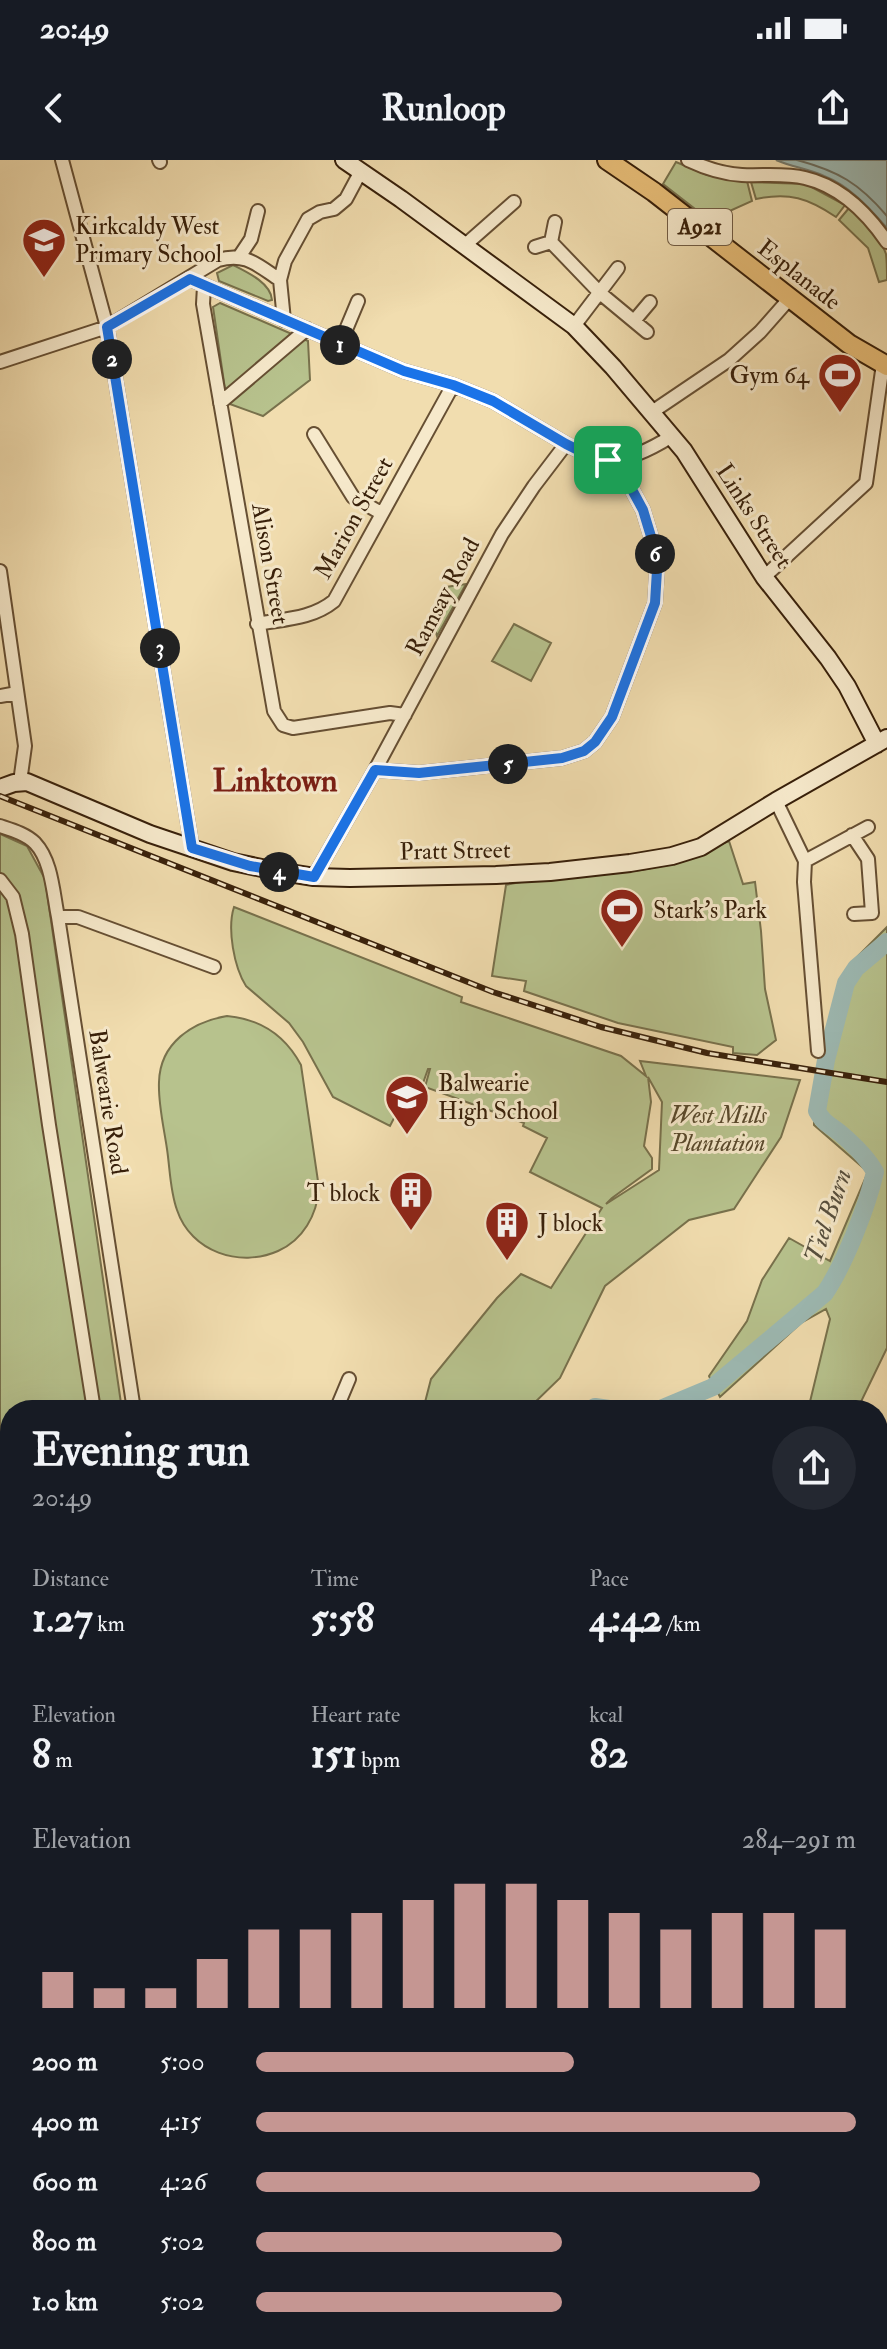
<!DOCTYPE html>
<meta charset="utf-8">
<style>
:root{--surface:#171b24;--page:#242831;--text:#f1f3f6;--muted:#9ea1a6;--accent:#c59692}
body{margin:0;font-family:"IM FELL Double Pica",serif;background:var(--page);color:var(--text);height:100vh;display:flex;flex-direction:column;font-size:30px;white-space:nowrap}
*{box-sizing:border-box;margin:0}
p{font-size:26px;color:var(--muted)}
.icon{flex:none;width:44px;height:44px;fill:none;stroke:currentColor;stroke-width:2;stroke-linecap:round;stroke-linejoin:round}
.map{position:relative;flex:1;overflow:hidden}
.side{position:absolute;left:0px;top:1240px;width:888px;height:950px;display:flex;flex-direction:column;background:var(--surface);border-radius:32px 32px 0 0;box-shadow:0 8px 32px #0002}
.side>*{flex:none}
.pin{position:absolute;display:grid;place-items:center;width:68px;height:68px;color:#fff;margin:-34px;border-radius:16px;box-shadow:0 4px 12px #0006}
.km{position:absolute;width:40px;height:40px;margin:-20px;border-radius:50%;background:#222;color:#fff;font-size:22px;line-height:40px;text-align:center}
.round{display:grid;place-items:center;flex:none;width:84px;height:84px;border-radius:42px;background:var(--page)}
.head{display:flex;align-items:center;justify-content:space-between;height:136px;padding:0 32px}
h1{font-size:44px;font-weight:800;line-height:60px}
.stats{display:grid;grid-template-columns:repeat(3,1fr);gap:12px;height:136px;padding:8px 32px}
.stats div{display:grid;align-content:center}
.stats b{font-size:40px;font-weight:800}
.stats small{font-size:22px;font-weight:400}
.stats p{font-size:22px}
.chart{height:224px;padding:16px 32px}
.chart p{display:flex;justify-content:space-between}
.chart svg{width:100%;height:144px;margin-top:8px;stroke:var(--accent);stroke-width:6}
ul{padding:0 32px;list-style:none;font-size:26px}
li{display:grid;grid-template-columns:128px 96px 1fr;align-items:center;height:60px}
li i{height:20px;border-radius:10px;background:var(--accent)}
.status{display:flex;justify-content:space-between;align-items:center;height:56px;padding:0 40px;background:var(--surface);direction:ltr}
.status svg{height:22px;fill:currentColor}
header{display:flex;justify-content:space-between;align-items:center;height:104px;padding:0 32px;background:var(--surface);font-size:36px;font-weight:800}
.map>svg:first-child{display:block}
</style>
<div class="status"><b>20:49</b><svg viewBox="0 0 49 12"><path d="M0 12V9h3v3zM5 12V6h3v6zM10 12V3h3v9zM15 12V0h3v12zM26 1h20v11H26zM47 4h2v5h-2z"/></svg></div>
<header><svg class="icon" aria-label="back" viewBox="0 0 24 24"><path d="M15 5l-7 7 7 7"/></svg>Runloop<svg class="icon" aria-label="share" viewBox="0 0 24 24"><path d="M12 15V3M7 8l5-5 5 5M5 13v7h14v-7"/></svg></header>
<div class="map">
<svg width="887" height="2189" viewBox="0 0 887 2189">
<rect width="100%" height="100%" fill="#f1ddaf"/>
<filter id="stains"><feTurbulence type="fractalNoise" baseFrequency=".0025" numOctaves="4"/><feColorMatrix values="0 0 0 0 .2 0 0 0 0 .09 0 0 0 0 .02 0 0 0 .5 -.17"/></filter>
<radialGradient id="worn" r=".72"><stop offset=".6" stop-color="#630" stop-opacity="0"/><stop offset="1" stop-color="#630" stop-opacity=".3"/></radialGradient>
<path fill="#b7c28d" stroke="#78714c" stroke-width="2" fill-rule="evenodd" d="M676,2l31,13 40,6 5,20 -40,18h-4l-45,-35z
M751,22l55,2 39,21 -9,12c-28,-19 -47,-25 -80,-18z
M849,48c14,12 31,28 37,46 1,8 1,18 1,26l-8,2 -11,-34 -29,-28z
M233,105c14,7 38,18 39,35l-4,1 -49,-20 -2,-8z
M220,143l88,38 2,39 -47,36 -36,-13 -14,-96z
M466,424l-29,52 -6,-20 15,-29z
M514,464l37,19 -20,38 -39,-20z
M0,674l27,12 18,33 77,531h-112v586l-10,-2z
M729,681l14,43 12,-2 6,49 4,58 11,51 -19,15 -24,-2v-6l-115,-24 -94,-32 2,-10 -34,-5 14,-91c44,-11 90,-9 135,-15 30,-5 59,-18 88,-29z
M234,747l228,90 -1,5 160,54 25,20 -6,-15 160,19 -19,57 -47,72 -45,11 -84,66 -45,92 -33,32h-104l8,-31 66,-81 24,-24 30,14 51,-80 -72,-36 17,-34 -24,-12 1,-3 -99,-36 5,-18h-2l-6,17 -9,-5 -23,45 -57,-29 -30,-55 -14,-19 -43,-37c-12,-19 -19,-57 -12,-79zM648,917l14,25 -3,68 -53,34 6,-6 40,-29v-11l-8,-12 7,-44z
M887,767v421l-30,62h-49l22,-91 -4,-10 -25,14 -81,74 -11,-21 38,-55 15,-41 27,-42 41,23 38,-89 -54,-47v-15l25,-120 13,-28z
M227,856c34,3 58,19 74,49l18,123c-2,27 -16,52 -41,63 -38,17 -87,1 -101,-41 -7,-19 -7,-41 -10,-61 -3,-21 -9,-45 -8,-67 1,-39 33,-60 68,-66z
M136,2180h357l-32,9h-323z"/>
<path fill="#9dbab4" stroke="#757c70" stroke-width="2" d="M776,0h111v68c-18,-20 -37,-42 -63,-52 -15,-7 -32,-9 -48,-16z"/>
<g fill="none" stroke-linecap="round" stroke-linejoin="round">
<path stroke="#6a6d5f" stroke-width="2" d="M797,0c41,11 62,23 90,56"/>
<path stroke="#9dbab4" stroke-width="18" d="M590,1250l5,-3 21,3
M658,1250l55,-23 112,-94c20,-30 42,-86 50,-121 -8,-15 -22,-28 -35,-39 -11,-9 -16,-9 -23,-22l9,-51 20,-77 10,-15 31,-26
M0,1720l10,4
M474,2180l3,9"/>
<g stroke="#664f33" stroke-width="16">
<path id="street" d="M62,0l45,167 85,521
M159,0l1,2
M688,0c17,8 36,14 54,15 21,1 43,-2 63,3 35,8 62,35 82,64
M551,82l49,51 47,39
M464,86l50,-44
M535,87l16,-5 4,-20
M239,97l12,-18 7,-28
M190,119l214,92 49,14 40,16 73,43
M204,126l-1,18 71,407 9,14 10,3 97,-15 15,2
M284,160l-4,-40 5,-19 23,-42 12,-7 14,-3 12,-10 15,-28
M634,161l16,-19
M574,166l44,-58
M340,184l18,-43
M0,202l107,-35 111,-67c28,-8 39,5 62,20
M220,243l87,-74
M652,252l77,-52 31,-28 30,-34
M314,274l39,63 28,16
M0,411l25,175 -5,36
M764,417l102,-94 17,-119
M257,464c27,-5 55,-5 77,-23l119,-216
M0,536l17,-3
M375,610l44,3 143,-15 22,-7 11,-9 17,-25 43,-114 2,-33 -4,-27 -10,-33 -13,-24 -22,-26
M776,641l29,60 -1,21 14,169
M0,666c12,4 26,8 35,17 17,18 18,50 23,74l76,493
M852,675l16,24 4,54 -18,1
M805,701l63,-34
M314,717l61,-107 127,-236 32,-48 32,-42c12,6 28,15 42,16 20,1 48,-14 64,-24
M0,720l13,17 9,37 27,191 45,285
M58,757h20l136,50
M336,1250l13,-31
M0,1329l10,2"/>
</g>
<g stroke="#38200a" stroke-width="20">
<path id="secondary" d="M344,0l57,39 173,127 39,41 71,84 80,126 64,81 19,28 30,58
M0,628l14,-5 13,-1 123,52 83,28 43,9 38,6 36,1 146,-3 54,-3 80,-9 42,-7 29,-9 75,-46 111,-63
M878,2112l9,-31
M858,2189l1,-9"/>
</g>
<g stroke="#38200a" stroke-width="22">
<path id="primary" d="M607,0l47,32 195,152 38,22"/>
</g>
<use href="#street" stroke="#f6e9cb" stroke-width="12"/>
<use href="#secondary" stroke="#f6e9cb" stroke-width="16"/>
<use href="#primary" stroke="#e8be78" stroke-width="18"/>
<g stroke="#38200a" stroke-width="6">
<path id="rail" d="M0,636l493,196 108,35 106,26 180,29"/>
</g>
<use href="#rail" stroke="#f6e9cb" stroke-width="3" stroke-dasharray="9" stroke-linecap="butt"/>
</g>
<g fill="none" stroke-linecap="round" stroke-linejoin="round">
<g stroke="#fff" stroke-width="16">
<path id="route" d="M190,119l214,92 49,14 40,16 73,43 16,8 26,8 22,26 13,24 10,33 4,27 -2,33 -43,114 -17,25 -11,9 -22,7 -143,15 -44,-3 -61,107 -64,-11 -58,-18 -85,-521z"/>
</g>
<use href="#route" stroke="#1a73e8" stroke-width="10"/>
</g>
<defs>
<g id="school-pin" transform="scale(2.3)"><path d="M0 17L-7.5 6A9.5 9.5 0 1 1 7.5 6Z" fill="#8f2418" stroke="#f6e9cb"/><path d="M0-5L7-2L0 1L-7-2ZM-4 1L0 2.5L4 1V4Q0 6-4 4Z" fill="#fff"/></g>
<g id="stadium-pin" transform="scale(2.3)"><path d="M0 17L-7.5 6A9.5 9.5 0 1 1 7.5 6Z" fill="#8f2418" stroke="#f6e9cb"/><path d="M0-5a6.5 5 0 1 0 0 10a6.5 5 0 1 0 0-10ZM-3.5-1.8h7v3.6h-7Z" fill="#fff"/></g>
<g id="building-pin" transform="scale(2.3)"><path d="M0 17L-7.5 6A9.5 9.5 0 1 1 7.5 6Z" fill="#8f2418" stroke="#f6e9cb"/><path d="M-4-6H4V6H1V3H-1V6H-4ZM-2.5-4.3h1.7v1.8h-1.7ZM.8-4.3h1.7v1.8H.8ZM-2.5-1h1.7V.8h-1.7ZM.8-1h1.7V.8H.8Z" fill="#fff"/></g>
</defs>
<g fill-rule="evenodd">
<use href="#school-pin" x="44" y="80"/>
<use href="#stadium-pin" x="840" y="215"/>
<use href="#stadium-pin" x="622" y="750"/>
<use href="#school-pin" x="407" y="937"/>
<use href="#building-pin" x="411" y="1033"/>
<use href="#building-pin" x="507" y="1063"/>
</g>
<g text-anchor="middle" dominant-baseline="central" stroke-width="6" stroke-linejoin="round" paint-order="stroke">
<rect fill="#f6e9cb" stroke="#715c44" stroke-width="2" x="668" y="49" width="64" height="36" rx="6"/>
<g font-size="22" font-weight="bold" fill="#38200a">
<text x="700" y="67">A921</text>
</g>
<g font-size="24" fill="#38200a" stroke="#f6e9cb" text-anchor="start">
<text x="75" y="66">Kirkcaldy West<tspan x="75" dy="28">Primary School</tspan></text>
<text x="809" y="215" text-anchor="end">Gym 64</text>
<text x="653" y="750">Stark's Park</text>
<text x="438" y="923">Balwearie<tspan x="438" dy="28">High School</tspan></text>
<text x="380" y="1033" text-anchor="end">T block</text>
<text x="538" y="1063">J block</text>
</g>
<g font-size="24" fill="#38200a" stroke="#f6e9cb">
<text transform="translate(799 115) rotate(38)">Esplanade</text>
<text transform="translate(754 356) rotate(57)">Links Street</text>
<text transform="translate(354 358) rotate(-61)">Marion Street</text>
<text transform="translate(270 404) rotate(80)">Alison Street</text>
<text transform="translate(443 437) rotate(-62)">Ramsay Road</text>
<text transform="translate(455 691) rotate(-1)">Pratt Street</text>
<text transform="translate(108 942) rotate(81)">Balwearie Road</text>
</g>
<g font-size="24" font-style="italic" fill="#58482b" stroke="#f6e9cb">
<text x="718" y="955">West Mills<tspan x="718" dy="28">Plantation</tspan></text>
</g>
<g font-size="26" font-style="italic" fill="#564e3d" stroke="#f6e9cb">
<text transform="translate(828 1056) rotate(-71)">Tiel Burn</text>
</g>
<g font-size="32" font-weight="bold" fill="#7a1f14" stroke="#f6e9cb">
<text x="275" y="621">Linktown</text>
</g>
</g>
<rect width="100%" height="100%" filter="url(#stains)"/>
<rect width="100%" height="100%" fill="url(#worn)"/>
</svg>
<div class="pin" style="left:608px;top:300px;background:#1e9e55"><svg class="icon" aria-label="arrive" viewBox="0 0 24 24"><path d="M6 21V4h12l-3 4 3 4H6"/></svg></div>
<b class="km" style="left:340px;top:185px">1</b>
<b class="km" style="left:112px;top:199px">2</b>
<b class="km" style="left:160px;top:488px">3</b>
<b class="km" style="left:279px;top:712px">4</b>
<b class="km" style="left:508px;top:604px">5</b>
<b class="km" style="left:655px;top:394px">6</b>
<section class="side">
<div class="head"><div><h1>Evening run</h1><p>20:49</p></div><a class="round"><svg class="icon" aria-label="share" viewBox="0 0 24 24"><path d="M12 15V3M7 8l5-5 5 5M5 13v7h14v-7"/></svg></a></div>
<div class="stats">
<div><p>Distance</p><b>1.27<small> km</small></b></div>
<div><p>Time</p><b>5:58</b></div>
<div><p>Pace</p><b>4:42<small> /km</small></b></div>
</div>
<div class="stats">
<div><p>Elevation</p><b>8<small> m</small></b></div>
<div><p>Heart rate</p><b>151<small> bpm</small></b></div>
<div><p>kcal</p><b>82</b></div>
</div>
<div class="chart"><p><span>Elevation</span>284–291 m</p>
<svg viewBox="0 0 160 44" preserveAspectRatio="none"><path d="M5 44V33M15 44V38M25 44V38M35 44V29M45 44V20M55 44V20M65 44V15M75 44V11M85 44V6M95 44V6M105 44V11M115 44V15M125 44V20M135 44V15M145 44V15M155 44V20"/></svg>
</div>
<ul>
<li><b>200 m</b>5:00<i style="width:53%"></i></li>
<li><b>400 m</b>4:15<i style="width:100%"></i></li>
<li><b>600 m</b>4:26<i style="width:84%"></i></li>
<li><b>800 m</b>5:02<i style="width:51%"></i></li>
<li><b>1.0 km</b>5:02<i style="width:51%"></i></li>
</ul>
</section>
</div>
